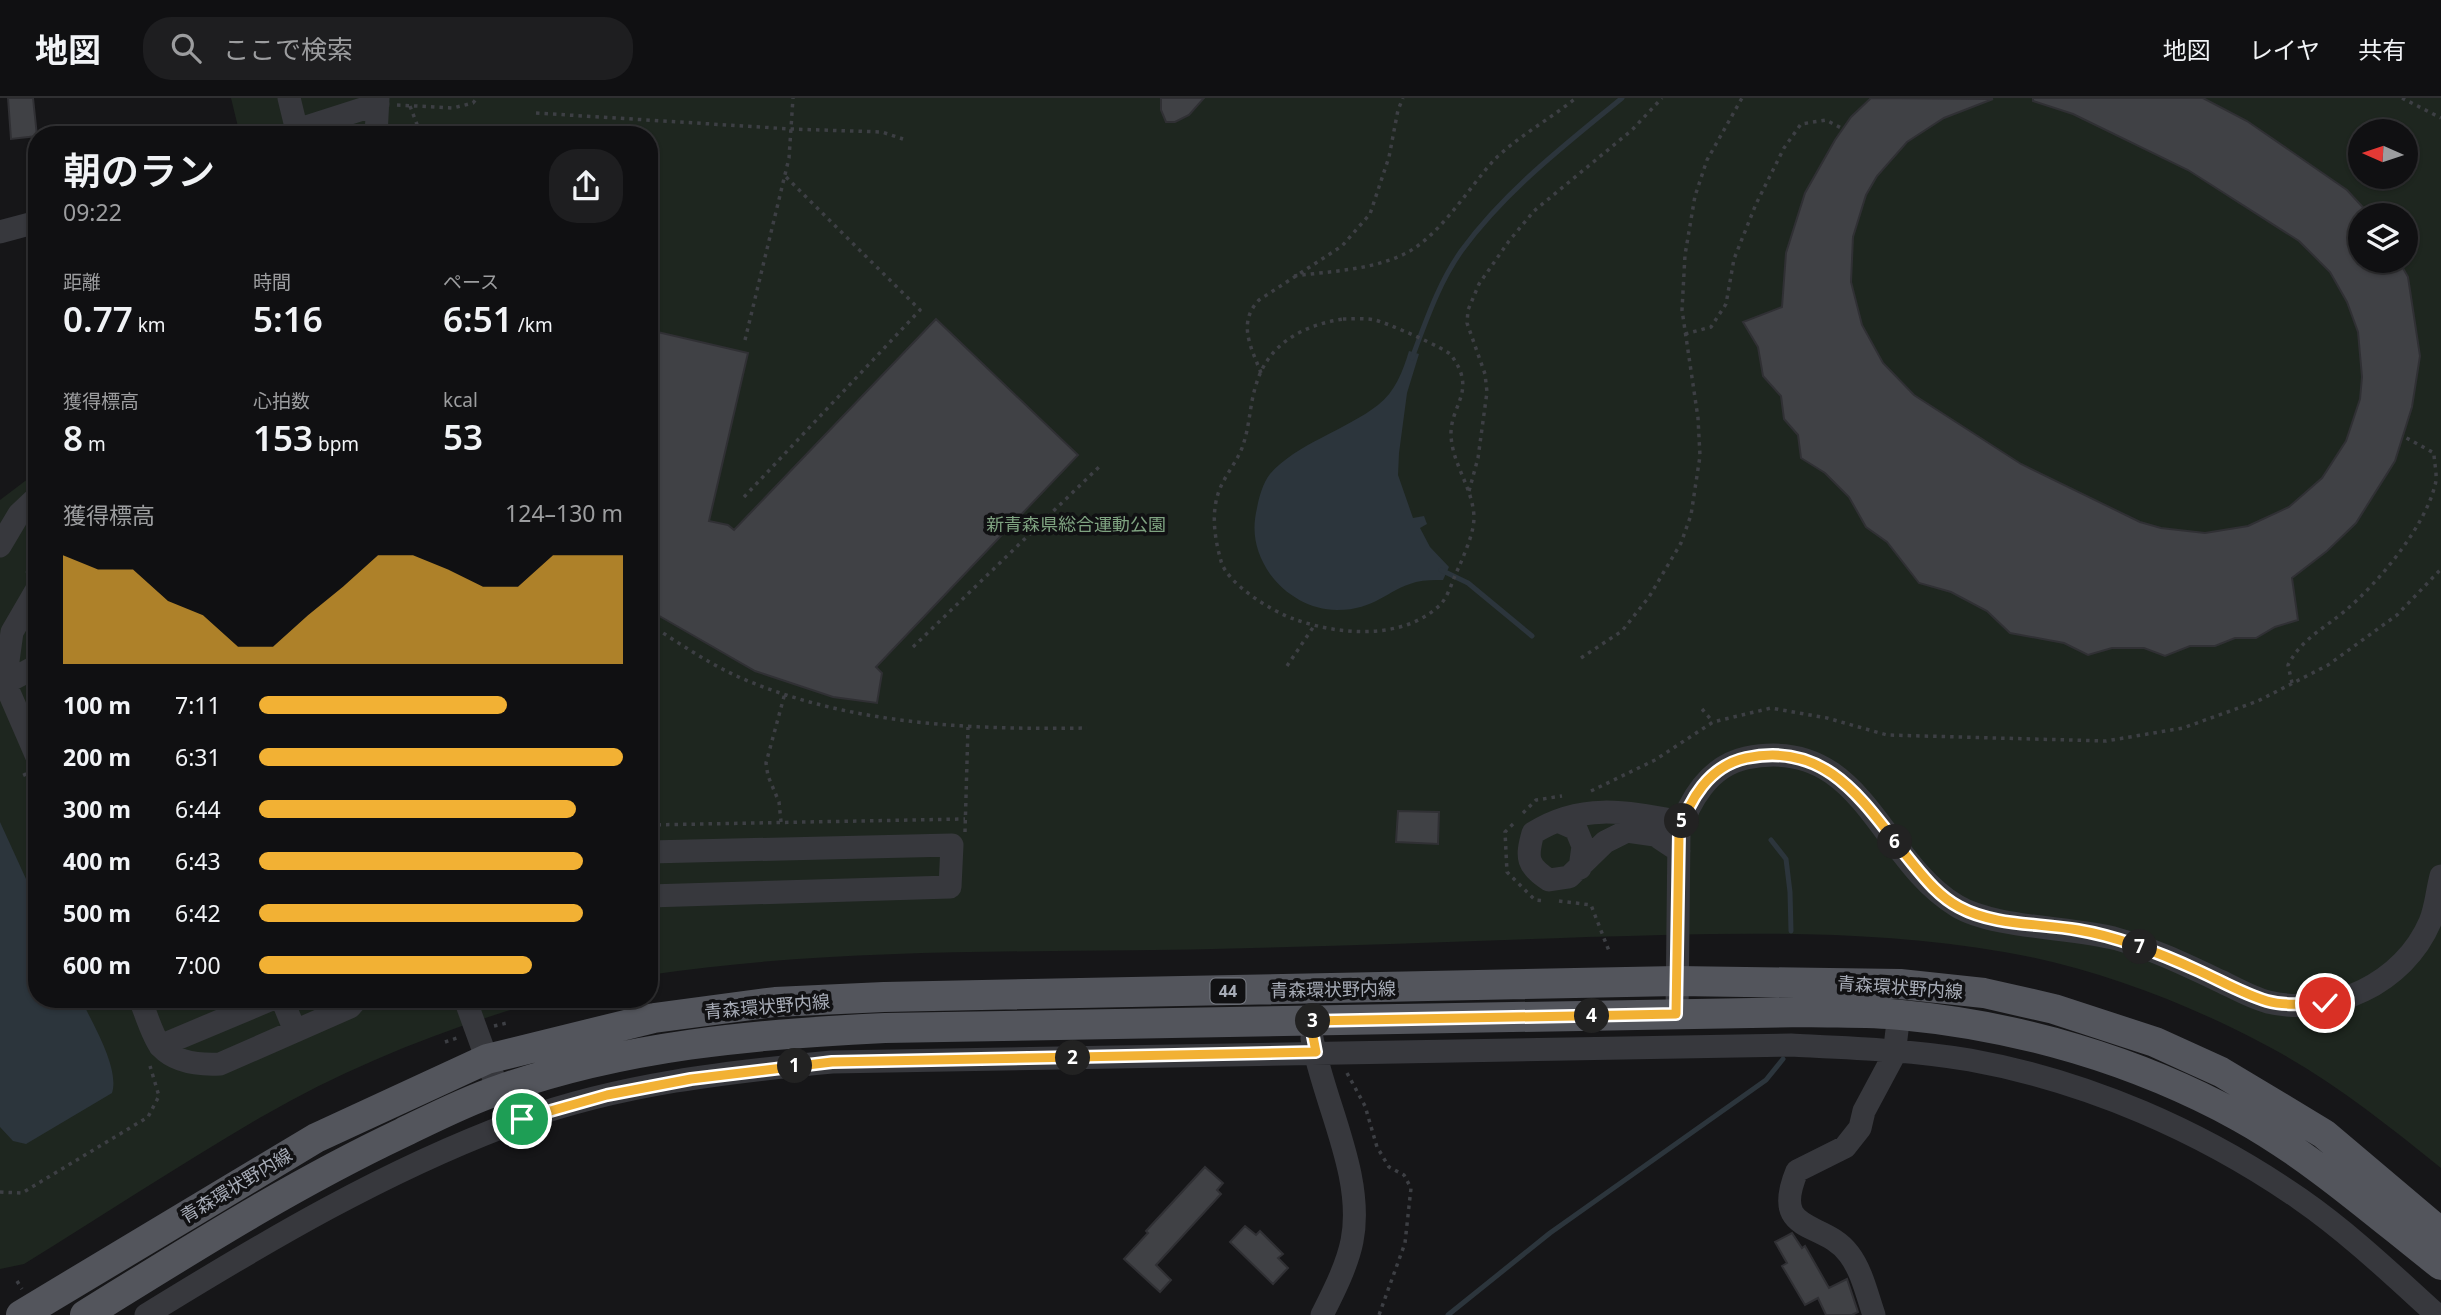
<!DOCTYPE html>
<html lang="ja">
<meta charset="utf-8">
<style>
:root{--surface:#101012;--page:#1e1e20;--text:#f1f3f6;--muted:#9c9d9f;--line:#303032;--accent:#f2b134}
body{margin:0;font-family:"Noto Sans","Noto Sans JP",sans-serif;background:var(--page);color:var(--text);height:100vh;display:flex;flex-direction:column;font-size:26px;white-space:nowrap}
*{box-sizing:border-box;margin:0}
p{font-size:23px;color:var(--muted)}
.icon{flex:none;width:38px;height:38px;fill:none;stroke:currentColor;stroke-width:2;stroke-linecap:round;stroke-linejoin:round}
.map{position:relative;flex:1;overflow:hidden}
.panel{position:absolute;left:28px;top:28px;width:630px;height:882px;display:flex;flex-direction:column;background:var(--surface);border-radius:28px;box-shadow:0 2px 5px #0004,0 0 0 2px var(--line)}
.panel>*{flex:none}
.needle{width:46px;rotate:273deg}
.controls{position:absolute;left:2348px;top:21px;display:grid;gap:14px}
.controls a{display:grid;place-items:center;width:70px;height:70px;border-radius:50%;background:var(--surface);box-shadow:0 2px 5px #0004,0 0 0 2px var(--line);font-size:35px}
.pin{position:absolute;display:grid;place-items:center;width:60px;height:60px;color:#fff;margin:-30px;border:4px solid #fff;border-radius:50%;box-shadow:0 2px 7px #0007}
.km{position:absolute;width:35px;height:35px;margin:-18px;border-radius:50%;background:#222;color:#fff;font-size:19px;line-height:35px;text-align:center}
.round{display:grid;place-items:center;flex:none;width:74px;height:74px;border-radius:28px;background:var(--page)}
.headline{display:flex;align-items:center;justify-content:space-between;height:119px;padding:0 35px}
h1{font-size:38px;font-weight:600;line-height:52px}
.stats{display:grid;grid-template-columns:repeat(3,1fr);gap:10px;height:119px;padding:7px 35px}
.stats div{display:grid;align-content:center}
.stats b{font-size:35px;font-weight:600}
.stats small{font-size:19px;font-weight:400}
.stats p{font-size:19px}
.chart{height:196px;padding:14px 35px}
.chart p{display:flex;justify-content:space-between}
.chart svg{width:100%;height:126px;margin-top:7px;fill:var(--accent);opacity:.7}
ul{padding:0 35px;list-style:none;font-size:23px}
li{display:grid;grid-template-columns:112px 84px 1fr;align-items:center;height:52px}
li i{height:18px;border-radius:9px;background:var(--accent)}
header{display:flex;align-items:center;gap:42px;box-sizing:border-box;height:98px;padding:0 35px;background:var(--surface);border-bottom:2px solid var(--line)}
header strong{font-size:33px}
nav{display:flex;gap:38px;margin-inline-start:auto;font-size:24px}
.search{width:490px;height:63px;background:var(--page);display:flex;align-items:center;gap:18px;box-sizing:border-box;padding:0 24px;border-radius:28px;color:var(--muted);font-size:26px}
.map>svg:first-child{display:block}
</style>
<header>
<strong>地図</strong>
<div class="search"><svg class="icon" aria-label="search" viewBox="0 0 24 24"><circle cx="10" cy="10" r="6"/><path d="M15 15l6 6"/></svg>ここで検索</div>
<nav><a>地図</a><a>レイヤ</a><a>共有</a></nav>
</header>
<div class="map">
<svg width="2441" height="1217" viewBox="0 0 2441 1217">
<rect width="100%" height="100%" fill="#161618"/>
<path fill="#1e261f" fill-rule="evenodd" d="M231,0h2210v1070c-58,-47 -116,-93 -183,-127 -76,-40 -169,-75 -254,-89 -137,-24 -278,-19 -417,-15 -111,4 -223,8 -335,11 -201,6 -403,-3 -603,27v-840h-409zM2361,33h45v46h-45zM2361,117h45v46h-45z
M37,374v527h510c-98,28 -196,66 -284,117 -81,47 -159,99 -239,148l-24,5v-769z"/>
<path fill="#2c353c" d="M1409,253l10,3 -12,39 -8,60 -1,22 15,43 11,-2 3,8 -7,4 10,19 19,20 -6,13c-9,0 -18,0 -27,2 -30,8 -40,28 -79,28 -26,0 -52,-15 -67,-36 -14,-21 -19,-41 -13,-66 2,-11 6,-25 13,-34 26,-30 76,-44 108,-69 17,-13 25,-34 31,-54z
M0,724l37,81v96h44c11,24 39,69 31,94l-86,51 -13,-3 -13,-14z"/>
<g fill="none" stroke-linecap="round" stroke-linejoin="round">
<path stroke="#2c353c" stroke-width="5" d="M1412,260c14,-37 27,-76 50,-108 44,-60 103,-105 160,-152
M1441,472l27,13 64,53
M1771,742l15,19 4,33 1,39
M1448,1217l102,-82 216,-153 17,-21"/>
</g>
<path fill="#404145" stroke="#303034" stroke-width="2" d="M8,0h25l4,38 -26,3z
M1161,0h43l-15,17 -14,7h-9l-5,-12z
M1871,0l122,1 -49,19 -37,24 -30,34 -11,19 -13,42 -2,45 11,43 21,38 31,32 107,69 119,58 21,6 44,5 43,-7 41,-19 33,-29 24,-37 14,-42 2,-22 -4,-45 -11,-30 -17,-30 -31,-31 -111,-71 -115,-56 -40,-13v-3h170l44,23 100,69 23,25h-9v46h38l9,16 12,79 -8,51 -17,54 -39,62 -29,28 -35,27 6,42 -23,7 -19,11h-21l-20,8h-25l-25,10 -21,-8h-32l-24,7 -24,-12 -54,-10 -23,-22 -36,-19 -32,-9 -32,-41 -21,-15 -17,-30 -24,-24 -24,-15 -3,-23 -14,-16 -3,-23 -18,-20 -5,-29 -15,-25 39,-15 4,-54 19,-60 30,-53 16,-23z
M936,221l142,136 -202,212 6,6 -5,30 -44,-6 -78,-26 -106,-61v-280l99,23 -39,168 19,4 6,5z
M1398,713l41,1 -1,32 -42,-2z
M1205,1069l18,16 -6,7 4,4 -65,71 15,15 -11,12 -36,-33 24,-26 -2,-2z
M1245,1128l11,9 4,-4 23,23 -5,4 10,10 -15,16 -43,-42z
M1792,1135l10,15 3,-2 24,42 18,-9 11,33 -6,3h-26l-8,-17 -13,7 -23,-39 5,-3 -12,-21z"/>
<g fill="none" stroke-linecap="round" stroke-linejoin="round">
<path stroke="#3d3f44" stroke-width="3.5" stroke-dasharray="3.5 5" stroke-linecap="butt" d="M2402,0l39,20
M397,7l56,3 20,-5 4,-5
M410,8l11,29
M536,15l255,16 91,3 21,7
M1294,178c38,-5 82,-6 116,-25 33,-20 58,-62 84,-91 23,-23 56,-41 82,-62
M1343,221c10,0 22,-1 32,1 10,2 72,29 76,35 27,36 -1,50 0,80 1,29 22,53 23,82 0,16 -9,35 -15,50 -6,11 -10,29 -19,38 -38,36 -102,30 -146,14 -21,-7 -67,-35 -73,-58 -7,-25 -11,-53 1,-77 7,-14 18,-27 22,-42 6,-19 6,-39 12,-57 12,-42 48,-60 87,-66z
M1685,236l26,-7 15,-23 8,-45 22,-55 28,-56 17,-24 25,-4 17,9
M745,242l44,-182 4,-60
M1261,275c-10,-26 -24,-50 -2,-73l83,-54 28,-32 19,-57 9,-47 5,-12
M1469,393l9,-33 9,-66 -2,-18 -18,-51 1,-13 11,-26 30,-43 25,-30 98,-81 30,-32
M744,399l176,-187 -135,-134
M27,475l10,-20
M649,526c30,19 60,40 92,54 109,47 230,52 346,50
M913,549l188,-182
M1581,560l41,-27 27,-34 32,-54 10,-28 9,-59 -2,-38 -16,-108 3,-55 10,-59 12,-36 35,-62
M1287,568l27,-40
M2292,585l-4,-18c14,-27 36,-36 58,-55 32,-27 79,-83 89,-125 3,-9 -1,-22 -1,-32l-31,-17
M1702,611l11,13
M24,675l13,28
M1591,693l64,-31 58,-38 58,-14 56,10 60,17 219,6 77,-13 75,-27 70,-36 69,-50 44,-46
M1523,715l13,-13 26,-4
M781,724l-2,-20 -11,-26 -2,-13 19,-70
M1513,726l-8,8 2,40 28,28 10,1
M649,727l316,-6
M965,734l3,-105
M1559,803l32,4 18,46
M494,928l13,-3
M445,944l12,-4
M1347,975l18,33 12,41 12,20 15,8 7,13 -6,55 -26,72
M0,1094l22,1 126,-76 11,-21 -9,-30
M17,1183l5,8"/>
<path stroke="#37383d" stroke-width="23" d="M289,0l9,37
M297,32l81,-26
M376,37l2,-37
M0,134l37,-10
M0,448l19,-32 18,-17
M37,491l-25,43 -7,51 32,74
M1,576l4,9 32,-17
M1558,723l18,8 7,17 -3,22
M1679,753l-24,-16 -28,-4 -22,11 -36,35 -20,3c-22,-14 -23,-22 -16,-47 49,-31 95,-21 149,-11
M649,754l303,-7 -2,42 -301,9
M140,901c5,12 13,39 21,48 15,16 39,18 59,17l130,-57 7,-8
M282,901l13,32
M465,901l33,91
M1677,916l2,-181c10,-32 30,-67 67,-75 117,-24 132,101 211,148 36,22 115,21 160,33 36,10 69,26 103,42 15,7 32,17 48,21 64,15 136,-19 162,-80 6,-14 7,-31 11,-46
M1312,940c11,63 53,138 40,203 -5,25 -19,52 -30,74
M160,948l112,-47
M146,1217c120,-74 241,-146 375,-195 99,-36 207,-48 311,-58l959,-17c60,3 120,5 179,15 117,21 232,71 330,139 49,34 93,76 137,116
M1874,1217c-7,-20 -12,-44 -25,-61 -26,-35 -79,-18 -52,-83l48,-24 15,-19 4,-17 30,-56 5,-41"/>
<path stroke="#53555c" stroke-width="30" d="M21,1217l295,-177 171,-79 167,-41 121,-16 109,-5 793,-16 223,3 84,9 70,16 101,33 66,30 103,62 117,99
M85,1217c105,-65 205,-129 317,-182 31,-15 64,-32 97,-43 124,-44 255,-56 386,-62l921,-16c31,1 64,0 95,3 118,11 235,45 339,102 72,40 136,97 201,148"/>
</g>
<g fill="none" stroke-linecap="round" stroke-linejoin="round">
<g stroke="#fff" stroke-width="14">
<path id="route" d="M522,1021l85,-24 84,-16 141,-17 484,-10 -6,-31 366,-7 3,-181c10,-33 30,-67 67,-75 85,-18 120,49 167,106 13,16 27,33 46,43 35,19 80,16 119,23 42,7 82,23 121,41 22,10 44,23 68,30 18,5 39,3 58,2"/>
</g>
<use href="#route" stroke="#f2b134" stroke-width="9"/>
</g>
<g text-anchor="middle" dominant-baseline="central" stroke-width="7" stroke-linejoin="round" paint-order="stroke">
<rect fill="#111113" stroke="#7b7e86" stroke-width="2" x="1210.5" y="880.5" width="35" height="25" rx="5"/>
<g font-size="16" font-weight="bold" fill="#a8adb8">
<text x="1228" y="893">44</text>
</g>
<g font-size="18" fill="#7fa381" stroke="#111113">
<text x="1076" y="426">新青森県総合運動公園</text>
</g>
<g font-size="18" fill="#a8adb8" stroke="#111113">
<text transform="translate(1900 889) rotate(4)">青森環状野内線</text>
<text transform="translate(1333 891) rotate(-1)">青森環状野内線</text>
<text transform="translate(767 908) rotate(-5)">青森環状野内線</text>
<text transform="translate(236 1087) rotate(-31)">青森環状野内線</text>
</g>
</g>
</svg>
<div class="controls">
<a><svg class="needle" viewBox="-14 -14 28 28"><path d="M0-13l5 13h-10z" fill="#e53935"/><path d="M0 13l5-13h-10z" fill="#9c9d9f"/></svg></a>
<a><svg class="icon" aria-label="layers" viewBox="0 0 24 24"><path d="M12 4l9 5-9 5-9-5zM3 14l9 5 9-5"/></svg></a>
</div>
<div class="pin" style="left:522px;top:1021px;background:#1e9e55"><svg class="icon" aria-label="arrive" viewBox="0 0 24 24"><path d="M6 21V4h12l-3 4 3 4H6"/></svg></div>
<div class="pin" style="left:2325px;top:905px;background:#d93025"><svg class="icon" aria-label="check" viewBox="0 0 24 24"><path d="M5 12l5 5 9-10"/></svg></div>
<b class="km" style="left:795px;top:968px">1</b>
<b class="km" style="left:1073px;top:960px">2</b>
<b class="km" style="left:1313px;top:923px">3</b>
<b class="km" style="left:1592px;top:918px">4</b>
<b class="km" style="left:1682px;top:723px">5</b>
<b class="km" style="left:1895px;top:744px">6</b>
<b class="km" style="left:2140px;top:849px">7</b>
<section class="panel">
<div class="headline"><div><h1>朝のラン</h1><p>09:22</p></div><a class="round"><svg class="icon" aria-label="share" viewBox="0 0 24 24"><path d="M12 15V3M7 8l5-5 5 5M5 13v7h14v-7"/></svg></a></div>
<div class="stats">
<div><p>距離</p><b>0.77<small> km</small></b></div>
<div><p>時間</p><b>5:16</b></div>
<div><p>ペース</p><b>6:51<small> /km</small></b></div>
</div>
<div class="stats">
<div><p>獲得標高</p><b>8<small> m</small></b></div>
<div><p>心拍数</p><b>153<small> bpm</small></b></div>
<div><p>kcal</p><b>53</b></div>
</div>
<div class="chart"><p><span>獲得標高</span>124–130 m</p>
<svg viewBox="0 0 160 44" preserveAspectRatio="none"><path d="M0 44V6L10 11L20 11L30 22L40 27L50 38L60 38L70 27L80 17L90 6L100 6L110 11L120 17L130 17L140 6L150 6L160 6V44z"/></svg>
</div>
<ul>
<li><b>100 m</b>7:11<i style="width:68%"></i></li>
<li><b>200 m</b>6:31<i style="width:100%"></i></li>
<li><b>300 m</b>6:44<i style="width:87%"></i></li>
<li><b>400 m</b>6:43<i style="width:89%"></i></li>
<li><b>500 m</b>6:42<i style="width:89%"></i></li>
<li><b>600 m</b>7:00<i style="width:75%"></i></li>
</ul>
</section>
</div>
